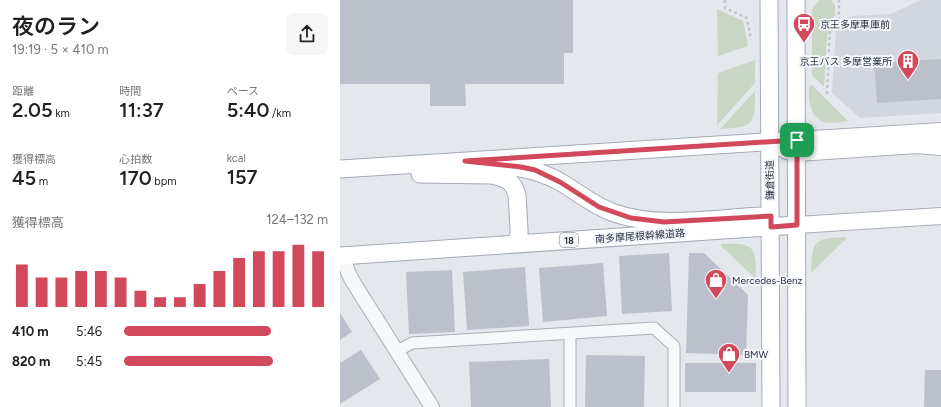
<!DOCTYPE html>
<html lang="ja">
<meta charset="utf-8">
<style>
:root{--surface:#fff;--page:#f6f6f6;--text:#222;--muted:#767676;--accent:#d1495b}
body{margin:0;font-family:Figtree,"Noto Sans JP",sans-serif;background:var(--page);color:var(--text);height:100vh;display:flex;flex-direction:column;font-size:15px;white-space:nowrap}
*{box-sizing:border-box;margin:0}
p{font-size:13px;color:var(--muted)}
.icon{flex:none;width:22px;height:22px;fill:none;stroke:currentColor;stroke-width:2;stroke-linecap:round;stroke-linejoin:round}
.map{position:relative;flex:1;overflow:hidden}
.panel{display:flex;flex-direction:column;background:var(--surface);width:340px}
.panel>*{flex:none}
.pin{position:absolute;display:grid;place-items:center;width:34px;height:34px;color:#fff;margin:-17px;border-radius:8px;box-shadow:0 2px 6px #0006}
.round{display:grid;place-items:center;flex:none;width:42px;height:42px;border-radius:8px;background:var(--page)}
.summary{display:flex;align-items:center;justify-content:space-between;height:68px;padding:0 12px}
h1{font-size:22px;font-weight:600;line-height:30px}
.metrics{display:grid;grid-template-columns:repeat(3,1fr);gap:6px;height:68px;padding:4px 12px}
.metrics div{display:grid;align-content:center}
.metrics b{font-size:20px;font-weight:600}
.metrics small{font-size:11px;font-weight:400}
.metrics p{font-size:11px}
.chart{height:112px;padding:8px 12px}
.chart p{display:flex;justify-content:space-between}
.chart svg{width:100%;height:72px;margin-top:4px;stroke:var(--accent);stroke-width:6}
ul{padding:0 12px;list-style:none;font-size:13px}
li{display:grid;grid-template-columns:64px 48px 1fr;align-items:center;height:30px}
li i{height:10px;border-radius:5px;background:var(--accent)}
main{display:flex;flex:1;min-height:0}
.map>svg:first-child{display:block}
</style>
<main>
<section class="panel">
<div class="summary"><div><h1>夜のラン</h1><p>19:19 · 5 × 410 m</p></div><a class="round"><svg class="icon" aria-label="share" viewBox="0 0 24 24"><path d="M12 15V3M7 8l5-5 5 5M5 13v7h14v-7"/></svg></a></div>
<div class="metrics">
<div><p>距離</p><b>2.05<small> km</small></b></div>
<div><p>時間</p><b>11:37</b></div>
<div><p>ペース</p><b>5:40<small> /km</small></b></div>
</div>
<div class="metrics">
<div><p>獲得標高</p><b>45<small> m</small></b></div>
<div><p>心拍数</p><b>170<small> bpm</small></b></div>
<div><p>kcal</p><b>157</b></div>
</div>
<div class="chart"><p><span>獲得標高</span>124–132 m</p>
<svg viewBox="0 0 160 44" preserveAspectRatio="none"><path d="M5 44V18M15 44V26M25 44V26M35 44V22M45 44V22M55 44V26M65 44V34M75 44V38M85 44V38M95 44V30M105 44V22M115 44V14M125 44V10M135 44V10M145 44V6M155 44V10"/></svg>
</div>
<ul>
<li><b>410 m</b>5:46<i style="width:72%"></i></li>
<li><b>820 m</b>5:45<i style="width:73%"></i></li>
</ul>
</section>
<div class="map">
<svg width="601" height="407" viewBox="0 0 601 407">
<rect width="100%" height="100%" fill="#e4e7ec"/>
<path fill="#d2d6de" d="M581,0h20v113l-81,5 -28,-25 4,-64 15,-13 40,-2z"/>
<path fill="#c9d6c5" d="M479,0h12l4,5v11l-7,8 -4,63 -12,-12v-66z
M377,9l26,12 5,25 -30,10z
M415,60v23l-38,42 1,-52z
M470,85h2l36,36c-7,1 -18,3 -25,1 -13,-5 -16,-25 -13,-37z
M415,91c0,34 -1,36 -35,38z
M506,237v2l-34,33h-1c1,-31 3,-34 35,-35z
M381,244c34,-1 35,2 35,35l-35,-33z"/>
<path fill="#bbc0ca" d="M0,0h233v53h-9v31h-99l1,22h-36v-22h-90z
M601,59v40l-64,4 -3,-40z
M329,253l3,58 -50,3 -3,-58z
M349,253h15l44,42 -2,60 -60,-2z
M263,263l4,53 -64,6 -4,-54z
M185,267l4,59 -62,4 -4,-58z
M112,270l3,62 -46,2 -3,-62z
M0,313l12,19 -12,8z
M21,350l19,29 -40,25v-41z
M246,355l59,1 -1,51h-59z
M209,359l2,48h-80l-2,-45z
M345,363h71v29h-71z
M585,370h16v37h-17z"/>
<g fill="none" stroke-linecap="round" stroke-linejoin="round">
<g stroke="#a9aeb7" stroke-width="13">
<path id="minor" d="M230,334v73
M57,351l15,-8 242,-15 20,18v61"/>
</g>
<g stroke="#a9aeb7" stroke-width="16">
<path id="tertiary" d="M3,256l5,16 5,10 79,125"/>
</g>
<g stroke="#a9aeb7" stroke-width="18">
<path id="secondary" d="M457,140l144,-9
M430,141l17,10 10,2 120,-8 24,2
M457,225l144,-9"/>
</g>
<g stroke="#a3abb8" stroke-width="19">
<path id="primary" d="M429,0l2,407
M456,0l1,407
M167,166c19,2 37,6 55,17 17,10 32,23 52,30 46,16 102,5 149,3
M0,169l457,-29
M80,174l72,1 8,2 9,4 5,6 3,8 2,34v6l-4,9
M0,256l457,-31"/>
</g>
<path stroke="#c2c5cb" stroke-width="2.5" stroke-dasharray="3 3" stroke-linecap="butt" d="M385,0v8l22,10 4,22
M487,94l3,-69 9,-7v-18"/>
<use href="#minor" stroke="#f7f8fa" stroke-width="11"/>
<use href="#tertiary" stroke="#f7f8fa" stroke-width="14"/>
<use href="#secondary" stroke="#fff" stroke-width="16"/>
<use href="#primary" stroke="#fff" stroke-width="17"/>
</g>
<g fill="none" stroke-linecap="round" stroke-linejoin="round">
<g stroke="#fff" stroke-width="8">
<path id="route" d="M457,140v85l-26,2v-11l-107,6 -33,-4 -32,-11 -39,-25 -25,-12 -14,-3 -56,-6z"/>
</g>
<use href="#route" stroke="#d1495b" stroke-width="5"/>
</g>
<defs>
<g id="bus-pin" transform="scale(1.15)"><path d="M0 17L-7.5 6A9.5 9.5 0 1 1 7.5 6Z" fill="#d1495b" stroke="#f4f6f9"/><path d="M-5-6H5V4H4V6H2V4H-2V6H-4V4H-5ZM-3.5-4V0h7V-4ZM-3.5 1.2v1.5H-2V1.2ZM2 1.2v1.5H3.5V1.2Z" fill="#fff"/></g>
<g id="building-pin" transform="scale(1.15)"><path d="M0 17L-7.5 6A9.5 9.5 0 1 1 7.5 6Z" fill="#d1495b" stroke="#f4f6f9"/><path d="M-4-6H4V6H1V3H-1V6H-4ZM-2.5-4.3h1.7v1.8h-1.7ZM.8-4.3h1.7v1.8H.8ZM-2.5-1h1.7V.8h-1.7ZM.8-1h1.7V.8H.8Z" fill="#fff"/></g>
<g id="shop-pin" transform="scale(1.15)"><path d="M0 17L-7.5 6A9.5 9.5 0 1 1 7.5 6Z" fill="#d1495b" stroke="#f4f6f9"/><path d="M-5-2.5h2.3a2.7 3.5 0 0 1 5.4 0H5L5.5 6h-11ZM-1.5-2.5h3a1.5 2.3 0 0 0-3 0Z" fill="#fff"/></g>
</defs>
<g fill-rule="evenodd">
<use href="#bus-pin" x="464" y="24"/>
<use href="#building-pin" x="568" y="61"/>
<use href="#shop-pin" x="376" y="280"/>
<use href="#shop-pin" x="389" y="354"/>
</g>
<g text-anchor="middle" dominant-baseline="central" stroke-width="4" stroke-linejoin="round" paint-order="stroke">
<rect fill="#f4f6f9" stroke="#676e7b" stroke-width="1" x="220" y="233" width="18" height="14" rx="3"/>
<g font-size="9" font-weight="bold" fill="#2b3445">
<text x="229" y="240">18</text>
</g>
<g font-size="10" fill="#2b3445" stroke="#f4f6f9" text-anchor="start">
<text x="480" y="24">京王多摩車庫前</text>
<text x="552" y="61" text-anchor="end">京王バス 多摩営業所</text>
<text x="392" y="280">Mercedes-Benz</text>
<text x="404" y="354">BMW</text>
</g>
<g font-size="10" fill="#2b3445" stroke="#f4f6f9">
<text transform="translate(430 180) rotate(-91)">鎌倉街道</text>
<text transform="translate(300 236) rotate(-4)">南多摩尾根幹線道路</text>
</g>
</g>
</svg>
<div class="pin" style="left:457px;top:140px;background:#1e9e55"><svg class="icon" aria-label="arrive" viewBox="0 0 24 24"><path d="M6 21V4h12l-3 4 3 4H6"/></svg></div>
</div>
</main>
